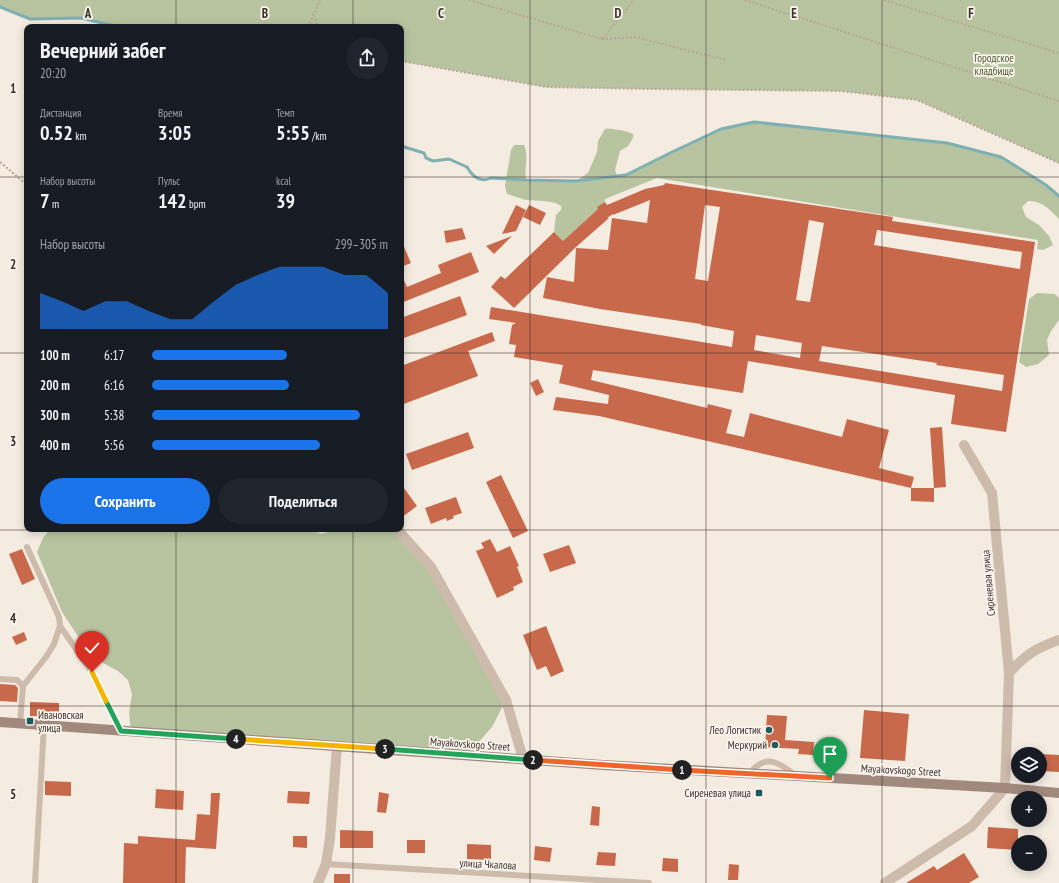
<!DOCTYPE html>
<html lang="ru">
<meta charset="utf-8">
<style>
:root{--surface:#171b24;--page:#20242c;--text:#f1f3f6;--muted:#9ea1a6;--accent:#1a73e8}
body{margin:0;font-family:"PT Sans Narrow",sans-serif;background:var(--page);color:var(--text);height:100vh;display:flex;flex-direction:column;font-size:15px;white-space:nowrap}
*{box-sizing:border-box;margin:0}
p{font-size:13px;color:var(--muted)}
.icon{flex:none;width:22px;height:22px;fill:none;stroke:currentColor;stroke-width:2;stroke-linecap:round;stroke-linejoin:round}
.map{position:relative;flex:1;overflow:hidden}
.details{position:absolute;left:24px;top:24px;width:380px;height:508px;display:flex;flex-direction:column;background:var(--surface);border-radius:8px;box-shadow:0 2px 10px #0003}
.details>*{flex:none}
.tools{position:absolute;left:1011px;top:747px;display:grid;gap:8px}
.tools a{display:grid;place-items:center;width:36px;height:36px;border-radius:50%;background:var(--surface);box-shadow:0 2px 10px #0003;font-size:20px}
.pin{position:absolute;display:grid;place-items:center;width:34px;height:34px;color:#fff;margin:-41px -17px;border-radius:50% 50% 50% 0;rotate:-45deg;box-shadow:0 0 4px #0007}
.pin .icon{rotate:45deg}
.km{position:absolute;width:20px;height:20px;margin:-10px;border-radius:50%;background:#222;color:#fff;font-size:11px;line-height:20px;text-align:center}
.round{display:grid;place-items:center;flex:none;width:42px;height:42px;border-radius:21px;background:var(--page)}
.summary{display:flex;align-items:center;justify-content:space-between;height:68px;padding:0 16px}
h1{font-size:22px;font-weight:800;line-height:30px}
.metrics{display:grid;grid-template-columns:repeat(3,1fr);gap:6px;height:68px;padding:4px 16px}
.metrics div{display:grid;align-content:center}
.metrics b{font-size:20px;font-weight:800}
.metrics small{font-size:11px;font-weight:400}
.metrics p{font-size:11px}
.chart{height:112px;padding:8px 16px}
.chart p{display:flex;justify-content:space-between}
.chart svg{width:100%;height:72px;margin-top:4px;fill:var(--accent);opacity:.7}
.button{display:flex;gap:8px;margin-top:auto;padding:8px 16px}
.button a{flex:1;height:46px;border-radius:24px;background:var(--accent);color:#fff;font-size:16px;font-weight:800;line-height:46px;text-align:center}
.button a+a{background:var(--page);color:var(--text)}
ul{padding:0 16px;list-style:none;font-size:13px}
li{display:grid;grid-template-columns:64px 48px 1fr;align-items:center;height:30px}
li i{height:10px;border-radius:5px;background:var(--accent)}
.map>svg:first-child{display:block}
</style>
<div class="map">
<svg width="1059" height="883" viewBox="0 0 1059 883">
<rect width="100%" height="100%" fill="#f4ebe1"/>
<path fill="#b8c4a0" d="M0,0h1059v163l-142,-63 -76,-9 -194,-2 -101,-2 -145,-26v-34h-282l-38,-9 -51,1 -30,-12z
M754,122l193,21 27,6 27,8 45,28 13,11v23c-10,-10 -16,-18 -31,-18l-6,6 4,10 13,8 10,11 4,9 -10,5 -6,-1 1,-9 -381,-62 -52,21v3l-7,5v2l-35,32 -9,-9 2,-17 5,-5v-4c-7,-6 -25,-5 -35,-6 -7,-2 -13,-4 -19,-6l-2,-8 6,-36 3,-5h10c5,11 0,23 2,35l50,1 12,-8 9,-21 1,-11 7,-12c6,-1 22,2 28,5v4l-5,8 -8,5 -5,19 2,6 9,-1 44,-22 51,-24z
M1037,293l18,1 4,4v22l-8,11 -4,9 2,15 -11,9 -12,3 -7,-5 10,-63z
M50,529h260l11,5 19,-5h57l34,38 75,133 -14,27 -15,17 -13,11 -333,-24 -2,-18 3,-19 -4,-14 -10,-9 -15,-8 -14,-10 -27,-41 -25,-60 6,-14z"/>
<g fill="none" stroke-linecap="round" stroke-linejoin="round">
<path stroke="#7fb0b2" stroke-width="3" d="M0,7l30,12 51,-1 38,9
M401,146l23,7 2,5 7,3 16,-2 18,8c5,9 13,16 24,11l35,2 50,1 50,-6 44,-22 51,-24 33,-7 193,21 54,14 45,28 13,11"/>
</g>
<path fill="#c8694b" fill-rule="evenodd" d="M665,183l228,34 -1,4 143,21 -29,190 -55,-8 4,-29 -207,-34 -5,32 -150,-23 -2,10 116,28 1,-4 24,6 -6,23 18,4 6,-24 92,24 5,-18 42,11 -10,38 35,9 -3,11 -312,-72 -46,-6 3,-13 52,7 1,-9 -50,-12 4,-18 -49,-8 2,-12 -7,-1 3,-19 4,-2 -27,-4 2,-12 241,40 2,-16 -33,-6v-1l-101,-15 -57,-11 4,-21 27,5 2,-34 32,2 4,-32 35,5 3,-23 -37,15v-1l-6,4h2l-33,29 -62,61 -23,-21 10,-11 4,3 49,-47 9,9 35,-32 -1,-2 8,-5 2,3 38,-16 19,-4zM705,205l15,2 -12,74 -13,-2zM809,220l15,3 -14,79 -14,-2zM877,230l145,22 -2,17 -146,-24zM756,335l46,8 -2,15 -46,-8zM822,346l115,17 -1,2 68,10 -2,16 -183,-30z
M516,205l10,5 -10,21 -14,3z
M529,205l17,8 -6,12 -17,-8z
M462,228l4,11 -20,4 -2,-12z
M512,236l-18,18 -8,-8z
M401,240l10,23 -10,4z
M471,252l8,20 -78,31v-29l6,13 34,-14 -3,-8z
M460,296l7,19 -66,24v-21z
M492,332l3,9 -27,10 10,25 -77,29v-39z
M538,379l6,13 -8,4 -6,-13z
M942,427l4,60 -12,1 -4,-60z
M468,432l6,16 -62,22 -6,-16z
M501,475l27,56 -15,7 -27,-56z
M401,484l16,22 -16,12z
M911,488h23v14l-23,-1z
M456,497l6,16 -9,3 1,2 -7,3 -1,-3 -15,6 -6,-16z
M490,539l7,13 13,-6 9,20 -2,1 6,15 -10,5 1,3 -17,8 -21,-47 8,-3 -3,-5z
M569,545l7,18 -26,9 -7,-18z
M22,549l13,30 -13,6 -13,-31z
M546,626l18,45 -13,6 -5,-11 -9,4 -14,-35z
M24,632l3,8 -11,5 -4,-8z
M0,684l15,1 3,3 -1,14 -17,-1z
M30,702l29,1v14l-29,-1z
M864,710l45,4 -4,47 -45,-3z
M767,715l20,1 -2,24 29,2 -1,13 -15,-1 1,-5 -34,-2z
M1040,754l19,1v17l-19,-1z
M45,781l26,1v14l-26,-1z
M156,789l28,2 -1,19 -28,-2z
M288,791l22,1 -1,12 -22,-1z
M379,792l10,2 -3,19 -9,-1z
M211,793h9l-4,56 -30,-2 -1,36h-62l1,-40 14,1v-8l57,4 2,-26 13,1z
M592,806l8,1 -1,19 -9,-1z
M988,827l30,2v21l-31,-2z
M340,830l33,1v17h-33z
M293,836h14v12l-14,-1z
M407,840h18v13h-18z
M467,844l24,1v15l-24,-1z
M535,846l17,2 -2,14 -16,-2z
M598,852l18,1 -1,13 -19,-1z
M964,853l15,24 -10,6h-63l28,-17 3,4z
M663,858l15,1v13l-16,-1z
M729,864l10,1 -1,15h-10z
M334,874h16v9h-16z"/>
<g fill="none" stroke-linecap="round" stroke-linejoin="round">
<path stroke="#b9a596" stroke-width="2" stroke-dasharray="2 2" stroke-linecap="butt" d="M469,0l133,39 32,-39
M745,0l314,101
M884,0l175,53
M314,15l4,12
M308,27l12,-27
M602,39l33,-2 91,23
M401,61l145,26 101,2 194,2 76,9 142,63
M0,162l27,23"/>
<path stroke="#cdbbac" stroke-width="6" d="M60,626l32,46 29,59
M0,679l17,1 6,6
M20,724l3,-38 23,-29 8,-13 6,-18 -1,-9 -32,-70
M749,774c16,-21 30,-12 47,2
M326,864l323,19
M35,883l9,-158"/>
<path stroke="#cdbbac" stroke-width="10" d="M397,529l34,38 75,133 17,59
M1009,673c16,-18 27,-25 50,-33
M318,883l8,-19 4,-26 7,-92
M885,883l87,-57 33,-38 4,-115 -17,-180 -28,-48"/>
<path stroke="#a18a7d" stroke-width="10" d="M0,722l603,43 402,23 54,5"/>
</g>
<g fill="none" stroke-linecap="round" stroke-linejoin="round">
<g stroke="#fff" stroke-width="8">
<path id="split-1" d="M682,770l148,8"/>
</g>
<g stroke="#fff" stroke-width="8">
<path id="split-2" d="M533,760l149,10"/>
</g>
<g stroke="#fff" stroke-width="8">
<path id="split-3" d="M385,749l148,11"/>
</g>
<g stroke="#fff" stroke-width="8">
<path id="split-4" d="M236,739l149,10"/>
</g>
<g stroke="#fff" stroke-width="8">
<path id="split-5" d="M106,701l15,30 115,8"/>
</g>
<g stroke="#fff" stroke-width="8">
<path id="split-6" d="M92,672l14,29"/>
</g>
<use href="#split-1" stroke="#f0652b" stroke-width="5"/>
<use href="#split-2" stroke="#f0652b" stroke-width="5"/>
<use href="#split-3" stroke="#22a559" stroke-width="5"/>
<use href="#split-4" stroke="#f5b400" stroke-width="5"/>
<use href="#split-5" stroke="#22a559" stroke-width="5"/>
<use href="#split-6" stroke="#f5b400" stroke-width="5"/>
</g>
<path fill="none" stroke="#3b302b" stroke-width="1" stroke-opacity="0.55" d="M176,0v27M353,0v27M530,0v883M706,0v883M882,0v883M0,177h27M401,177h658M0,353h27M401,353h658M176,529v354M353,529v354M0,530h1059M0,706h1059"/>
<g fill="#1f5a5e" stroke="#fbf5ee" stroke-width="1.5">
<rect x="26" y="717" width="8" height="8" rx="2"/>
<circle cx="769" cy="730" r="4"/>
<circle cx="775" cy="745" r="4"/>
<rect x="755" y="789" width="8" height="8" rx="2"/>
</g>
<g text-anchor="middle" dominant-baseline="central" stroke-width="3.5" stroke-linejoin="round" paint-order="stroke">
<g font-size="11" fill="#4a5a2e" stroke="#fbf5ee">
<text x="994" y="58">Городское<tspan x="994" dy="13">кладбище</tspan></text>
</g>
<g font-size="11" fill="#3b302b" stroke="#fbf5ee">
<text transform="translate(988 583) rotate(-95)">Сиреневая улица</text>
<text transform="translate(470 744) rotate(4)">Mayakovskogo Street</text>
<text transform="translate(901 770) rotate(3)">Mayakovskogo Street</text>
<text transform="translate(488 864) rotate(3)">улица Чкалова</text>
</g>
<g font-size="11" fill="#3b302b" stroke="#fbf5ee" text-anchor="end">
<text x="38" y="715" text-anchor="start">Ивановская<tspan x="38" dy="13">улица</tspan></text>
<text x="761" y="730">Лео Логистик</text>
<text x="767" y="745">Меркурий</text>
<text x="751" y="793">Сиреневая улица</text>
</g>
</g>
<g font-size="13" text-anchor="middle" font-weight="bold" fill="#3b302b" stroke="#fbf5ee" stroke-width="3.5" stroke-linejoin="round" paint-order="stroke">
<text x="88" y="18">A</text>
<text x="265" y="18">B</text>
<text x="441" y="18">C</text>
<text x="618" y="18">D</text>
<text x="794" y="18">E</text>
<text x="971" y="18">F</text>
<text x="13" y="93">1</text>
<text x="13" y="269">2</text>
<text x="13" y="446">3</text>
<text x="13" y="623">4</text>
<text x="13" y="799">5</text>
</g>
</svg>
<div class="tools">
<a><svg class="icon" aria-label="layers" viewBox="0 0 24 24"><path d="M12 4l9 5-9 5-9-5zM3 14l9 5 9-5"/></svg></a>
<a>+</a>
<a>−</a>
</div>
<div class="pin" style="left:830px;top:778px;background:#1e9e55"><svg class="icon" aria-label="arrive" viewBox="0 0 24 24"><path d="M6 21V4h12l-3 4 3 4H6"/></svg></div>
<div class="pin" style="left:92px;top:672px;background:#d93025"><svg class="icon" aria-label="check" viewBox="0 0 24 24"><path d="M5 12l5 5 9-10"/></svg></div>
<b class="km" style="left:682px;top:770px">1</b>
<b class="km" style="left:533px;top:760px">2</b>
<b class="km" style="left:385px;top:749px">3</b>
<b class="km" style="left:236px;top:739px">4</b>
<section class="details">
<div class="summary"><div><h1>Вечерний забег</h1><p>20:20</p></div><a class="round"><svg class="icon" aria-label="share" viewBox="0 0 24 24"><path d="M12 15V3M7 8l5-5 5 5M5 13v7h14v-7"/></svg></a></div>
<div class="metrics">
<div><p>Дистанция</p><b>0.52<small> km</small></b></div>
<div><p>Время</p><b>3:05</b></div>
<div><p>Темп</p><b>5:55<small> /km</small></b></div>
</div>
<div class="metrics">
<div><p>Набор высоты</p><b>7<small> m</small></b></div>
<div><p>Пульс</p><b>142<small> bpm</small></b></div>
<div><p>kcal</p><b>39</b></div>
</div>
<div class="chart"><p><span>Набор высоты</span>299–305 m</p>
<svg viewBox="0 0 160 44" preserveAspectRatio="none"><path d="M0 44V22L10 27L20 33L30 27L40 27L50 33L60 38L70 38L80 27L90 17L100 11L110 6L120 6L130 6L140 11L150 11L160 22V44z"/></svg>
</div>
<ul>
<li><b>100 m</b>6:17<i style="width:57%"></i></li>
<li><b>200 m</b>6:16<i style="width:58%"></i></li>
<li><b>300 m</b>5:38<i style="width:88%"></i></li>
<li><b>400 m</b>5:56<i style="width:71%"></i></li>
</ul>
<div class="button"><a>Сохранить</a><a>Поделиться</a></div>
</section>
</div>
